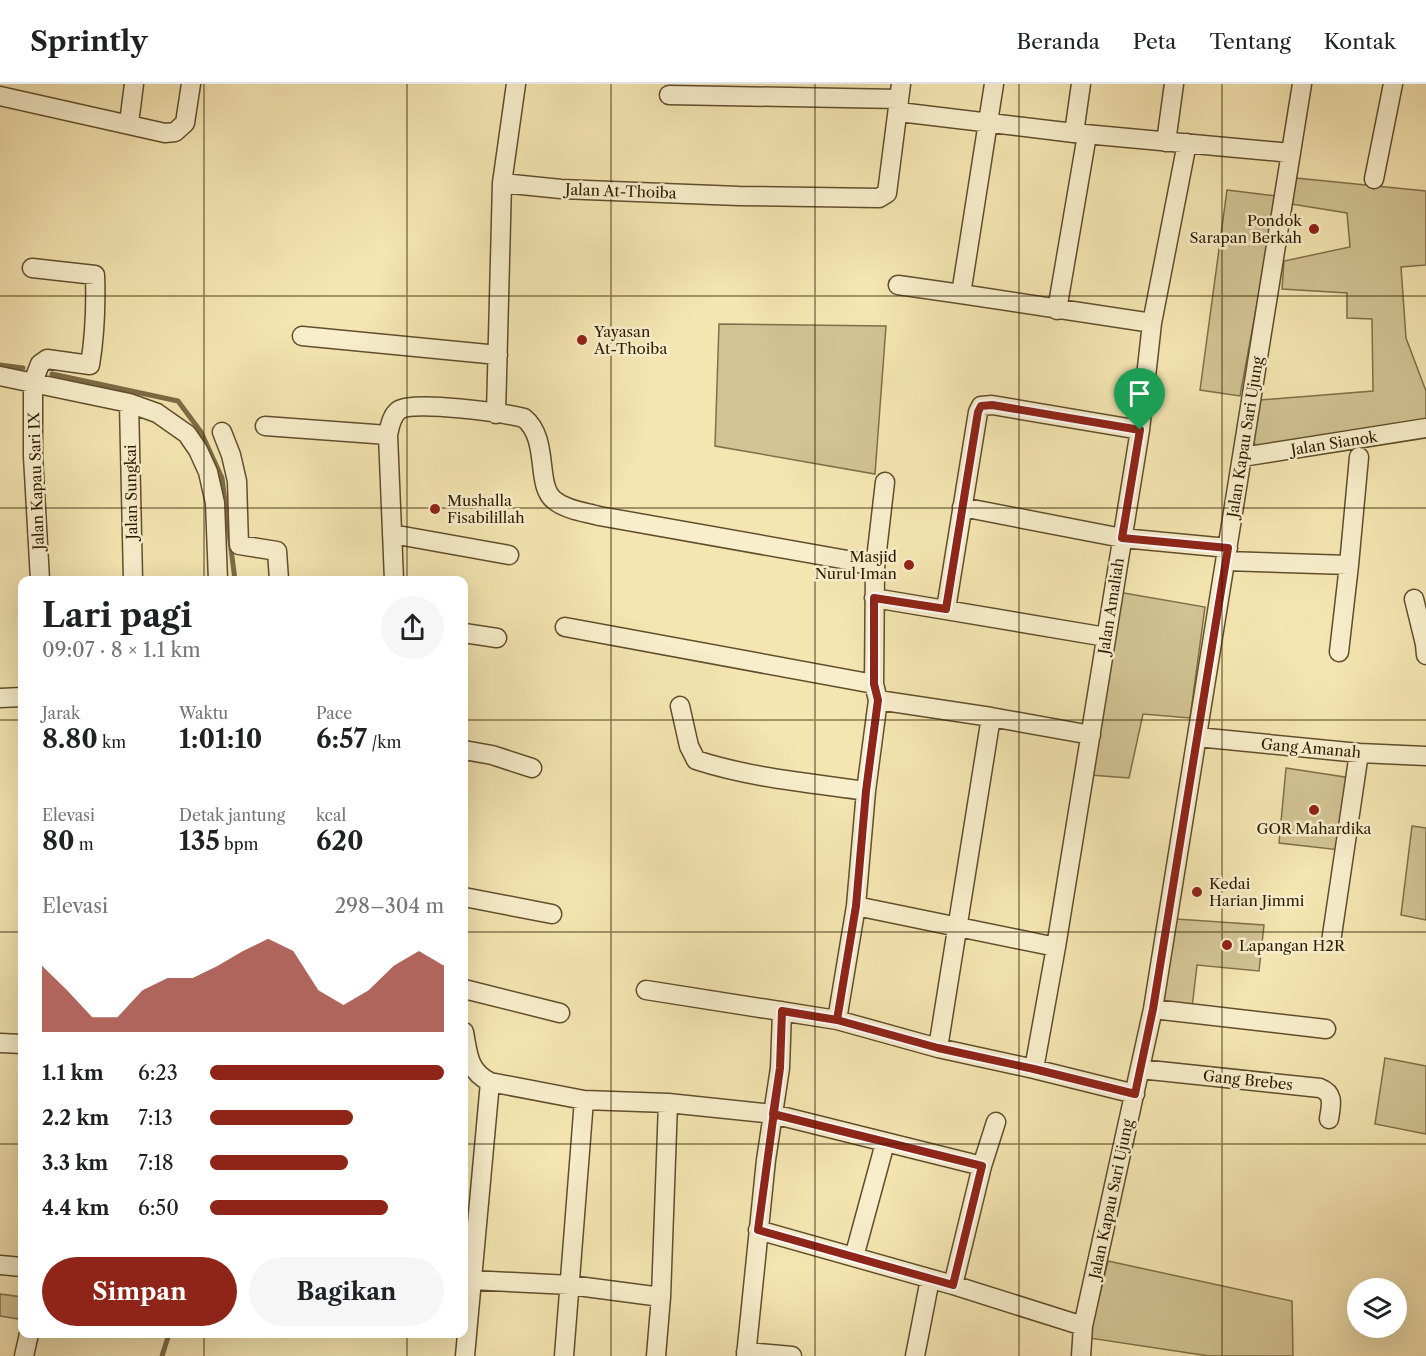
<!DOCTYPE html>
<html lang="id">
<meta charset="utf-8">
<style>
:root{--surface:#fff;--page:#f6f6f6;--text:#202124;--muted:#757577;--line:#e0e0e0;--accent:#8f2418}
body{margin:0;font-family:"Libre Caslon Text",serif;background:var(--page);color:var(--text);height:100vh;display:flex;flex-direction:column;font-size:22px;white-space:nowrap}
*{box-sizing:border-box;margin:0}
p{font-size:20px;color:var(--muted)}
.icon{flex:none;width:33px;height:33px;fill:none;stroke:currentColor;stroke-width:2;stroke-linecap:round;stroke-linejoin:round}
.map{position:relative;flex:1;overflow:hidden}
.panel{position:absolute;left:18px;top:492px;width:450px;height:762px;display:flex;flex-direction:column;background:var(--surface);border-radius:12px;box-shadow:0 6px 24px #0002}
.panel>*{flex:none}
.controls{position:absolute;left:1347px;top:1194px;display:grid;gap:12px}
.controls a{display:grid;place-items:center;width:60px;height:60px;border-radius:50%;background:var(--surface);box-shadow:0 6px 24px #0002;font-size:30px}
.pin{position:absolute;display:grid;place-items:center;width:51px;height:51px;color:#fff;margin:-62px -26px;border-radius:50% 50% 50% 0;rotate:-45deg;box-shadow:0 0 6px #0007}
.pin .icon{rotate:45deg}
.round{display:grid;place-items:center;flex:none;width:63px;height:63px;border-radius:32px;background:var(--page)}
.overview{display:flex;align-items:center;justify-content:space-between;height:102px;padding:0 24px}
h1{font-size:33px;font-weight:800;line-height:45px}
.metrics{display:grid;grid-template-columns:repeat(3,1fr);gap:9px;height:102px;padding:6px 24px}
.metrics div{display:grid;align-content:center}
.metrics b{font-size:26px;font-weight:800}
.metrics small{font-size:16px;font-weight:400}
.metrics p{font-size:16px}
.chart{height:168px;padding:12px 24px}
.chart p{display:flex;justify-content:space-between}
.chart svg{width:100%;height:108px;margin-top:6px;fill:var(--accent);opacity:.7}
.cta{display:flex;gap:12px;margin-top:auto;padding:12px 24px}
.cta a{flex:1;height:69px;border-radius:36px;background:var(--accent);color:#fff;font-size:24px;font-weight:800;line-height:69px;text-align:center}
.cta a+a{background:var(--page);color:var(--text)}
ul{padding:0 24px;list-style:none;font-size:20px}
li{display:grid;grid-template-columns:96px 72px 1fr;align-items:center;height:45px}
li i{height:15px;border-radius:8px;background:var(--accent)}
header{display:flex;align-items:center;gap:36px;box-sizing:border-box;height:84px;padding:0 30px;background:var(--surface);border-bottom:2px solid var(--line)}
header strong{font-size:28px}
nav{display:flex;gap:33px;margin-inline-start:auto;font-size:21px}
.map>svg:first-child{display:block}
</style>
<header>
<strong>Sprintly</strong>
<nav><a>Beranda</a><a>Peta</a><a>Tentang</a><a>Kontak</a></nav>
</header>
<div class="map">
<svg width="1426" height="1272" viewBox="0 0 1426 1272">
<rect width="100%" height="100%" fill="#f4e5b1"/>
<filter id="stains"><feTurbulence type="fractalNoise" baseFrequency=".00333" numOctaves="4"/><feColorMatrix values="0 0 0 0 .2 0 0 0 0 .09 0 0 0 0 .02 0 0 0 .5 -.17"/></filter>
<radialGradient id="worn" r=".72"><stop offset=".6" stop-color="#630" stop-opacity="0"/><stop offset="1" stop-color="#630" stop-opacity=".3"/></radialGradient>
<path fill="#d2c393" stroke="#806f4a" stroke-width="1.5" d="M1296,94l130,13v74l-25,2 5,71 20,53v30l-166,29 -7,-8 7,-42 113,-9 -1,-72 -25,-1v-25l-65,-4 2,-28 66,-14 -3,-34 -56,-9z
M1227,106l50,6 -37,200 -40,-6z
M719,240l167,2 -11,148 -160,-28z
M1118,508l87,15 -15,111 -47,-4 -14,64 -39,-3z
M1286,684l65,10 -11,72 -61,-7z
M1412,742l14,2v92l-25,-5z
M1176,835l88,6 -5,46 -62,-6 -5,43 -31,-3z
M1385,974l41,8v68l-51,-10z
M1108,1177l184,40 1,55h-84l-120,-18z
M0,1210l22,3 -4,22 -18,-3z"/>
<g fill="none" stroke-linecap="round" stroke-linejoin="round">
<path stroke="#7d6b46" stroke-width="5" d="M0,281l23,3
M52,290l126,27 23,31 21,46 13,102
M162,1272l7,-22"/>
<g stroke="#604e2c" stroke-width="21">
<path id="minor" d="M994,0l-33,210 191,29
M669,11l230,4
M0,12l165,37 10,-1 10,-9 6,-39
M899,28l175,21 217,20
M129,39l5,-39
M1074,49l7,-49
M1166,58l8,-58
M1374,95l19,-95
M502,99l14,-99
M32,184l63,7c1,30 0,60 -5,90l-43,-6 -7,5 -7,18v74l7,124
M898,201l63,9
M1057,226l30,-175
M302,252l196,19
M0,292l129,27 28,10 30,21 11,16 10,22 7,31 3,77
M129,319l4,177
M496,330l6,-231 59,6 178,7 140,2 8,-5 14,-109
M265,342l123,9
M222,348l9,23 6,26 2,64 38,6 2,29
M1242,373l184,-29
M962,423l160,31 106,10
M392,450l117,21
M1226,477l123,4 10,-108
M394,496l-6,-145c2,-9 3,-19 11,-25 15,-10 105,3 125,8 26,21 11,67 30,82 12,10 31,12 45,16l254,45 22,7
M874,514l232,39
M1414,515l11,45 1,11
M946,525l32,-197 3,-6 11,-1 148,25
M565,543l309,57
M464,549l33,5
M1339,568l10,-87
M0,614l22,-1
M878,616l113,17 100,18
M680,622l9,40 7,14c55,18 114,23 170,31
M1197,653l162,16 67,3
M464,666l28,5 40,13
M464,813l88,17
M856,822l200,41
M1331,858l28,-189
M464,905l96,24
M646,906l191,30 101,28 96,21 101,25
M1153,925l173,20
M837,936l19,-114 10,-115 12,-91 -4,-16 1,-116 10,-86
M464,948c4,22 4,39 26,50l94,18 84,3 105,11 209,52
M0,959l22,1
M938,964l53,-331
M1034,985l22,-122 84,-517 12,-107 35,-180
M1140,985l180,19c15,6 11,17 9,31
M758,1146l195,55 130,41
M854,1173l31,-114
M0,1181l22,2
M471,1196l99,5 91,12
M953,1201l29,-119 14,-44
M746,1268l46,4
M24,1272l5,-22
M465,1272l25,-274
M564,1272l20,-256
M656,1272l5,-59 7,-194
M746,1272l20,-196 14,-92 2,-57
M915,1272l15,-77
M1081,1272l2,-30 70,-317 149,-925"/>
</g>
<use href="#minor" stroke="#f8eecc" stroke-width="18"/>
</g>
<g fill="none" stroke-linecap="round" stroke-linejoin="round">
<g stroke="#fff" stroke-width="12">
<path id="route" d="M1140,346l-148,-25 -11,1 -3,6 -32,197 -72,-11v86l4,16 -12,91 -10,115 -19,114 -55,-9 -2,57 -7,46 209,52 -29,119 -195,-55 22,-162 2,-57 55,9 101,28 96,21 101,25 18,-85 75,-461 -106,-10 18,-108"/>
</g>
<use href="#route" stroke="#8f2418" stroke-width="8"/>
</g>
<path fill="none" stroke="#2e1b00" stroke-width="1.5" stroke-opacity="0.55" d="M204,0v496M407,0v496M611,0v1272M815,0v1272M1019,0v1272M1222,0v1272M0,212h1426M0,424h1426M0,636h22M464,636h962M0,848h22M464,848h962M0,1060h22M464,1060h962M204,1250v22M407,1250v22"/>
<g fill="#8f2418" stroke="#f8eecc" stroke-width="2">
<circle cx="1314" cy="145" r="6"/>
<circle cx="582" cy="256" r="6"/>
<circle cx="435" cy="425" r="6"/>
<circle cx="909" cy="481" r="6"/>
<circle cx="1314" cy="726" r="6"/>
<circle cx="1197" cy="808" r="6"/>
<circle cx="1227" cy="861" r="6"/>
</g>
<g text-anchor="middle" dominant-baseline="central" stroke-width="5" stroke-linejoin="round" paint-order="stroke">
<g font-size="15" fill="#2e1b00" stroke="#f8eecc">
<text transform="translate(621 107) rotate(2)">Jalan At-Thoiba</text>
<text transform="translate(1245 353) rotate(-81)">Jalan Kapau Sari Ujung</text>
<text transform="translate(1334 359) rotate(-9)">Jalan Sianok</text>
<text transform="translate(36 397) rotate(-92)">Jalan Kapau Sari IX</text>
<text transform="translate(131 408) rotate(-91)">Jalan Sungkai</text>
<text transform="translate(1111 522) rotate(-81)">Jalan Amaliah</text>
<text transform="translate(1311 664) rotate(5)">Gang Amanah</text>
<text transform="translate(1248 996) rotate(6)">Gang Brebes</text>
<text transform="translate(1111 1115) rotate(-78)">Jalan Kapau Sari Ujung</text>
</g>
<g font-size="15" fill="#2e1b00" stroke="#f8eecc" text-anchor="start">
<text x="1302" y="136" text-anchor="end">Pondok<tspan x="1302" dy="17">Sarapan Berkah</tspan></text>
<text x="594" y="247">Yayasan<tspan x="594" dy="17">At-Thoiba</tspan></text>
<text x="447" y="416">Mushalla<tspan x="447" dy="17">Fisabilillah</tspan></text>
<text x="897" y="472" text-anchor="end">Masjid<tspan x="897" dy="17">Nurul Iman</tspan></text>
<text x="1314" y="744" text-anchor="middle">GOR Mahardika</text>
<text x="1209" y="799">Kedai<tspan x="1209" dy="17">Harian Jimmi</tspan></text>
<text x="1239" y="861">Lapangan H2R</text>
</g>
</g>
<rect width="100%" height="100%" filter="url(#stains)"/>
<rect width="100%" height="100%" fill="url(#worn)"/>
</svg>
<div class="controls">
<a><svg class="icon" aria-label="layers" viewBox="0 0 24 24"><path d="M12 4l9 5-9 5-9-5zM3 14l9 5 9-5"/></svg></a>
</div>
<div class="pin" style="left:1140px;top:346px;background:#1e9e55"><svg class="icon" aria-label="arrive" viewBox="0 0 24 24"><path d="M6 21V4h12l-3 4 3 4H6"/></svg></div>
<section class="panel">
<div class="overview"><div><h1>Lari pagi</h1><p>09:07 · 8 × 1.1 km</p></div><a class="round"><svg class="icon" aria-label="share" viewBox="0 0 24 24"><path d="M12 15V3M7 8l5-5 5 5M5 13v7h14v-7"/></svg></a></div>
<div class="metrics">
<div><p>Jarak</p><b>8.80<small> km</small></b></div>
<div><p>Waktu</p><b>1:01:10</b></div>
<div><p>Pace</p><b>6:57<small> /km</small></b></div>
</div>
<div class="metrics">
<div><p>Elevasi</p><b>80<small> m</small></b></div>
<div><p>Detak jantung</p><b>135<small> bpm</small></b></div>
<div><p>kcal</p><b>620</b></div>
</div>
<div class="chart"><p><span>Elevasi</span>298–304 m</p>
<svg viewBox="0 0 160 44" preserveAspectRatio="none"><path d="M0 44V17L10 27L20 38L30 38L40 27L50 22L60 22L70 17L80 11L90 6L100 11L110 27L120 33L130 27L140 17L150 11L160 17V44z"/></svg>
</div>
<ul>
<li><b>1.1 km</b>6:23<i style="width:100%"></i></li>
<li><b>2.2 km</b>7:13<i style="width:61%"></i></li>
<li><b>3.3 km</b>7:18<i style="width:59%"></i></li>
<li><b>4.4 km</b>6:50<i style="width:76%"></i></li>
</ul>
<div class="cta"><a>Simpan</a><a>Bagikan</a></div>
</section>
</div>
